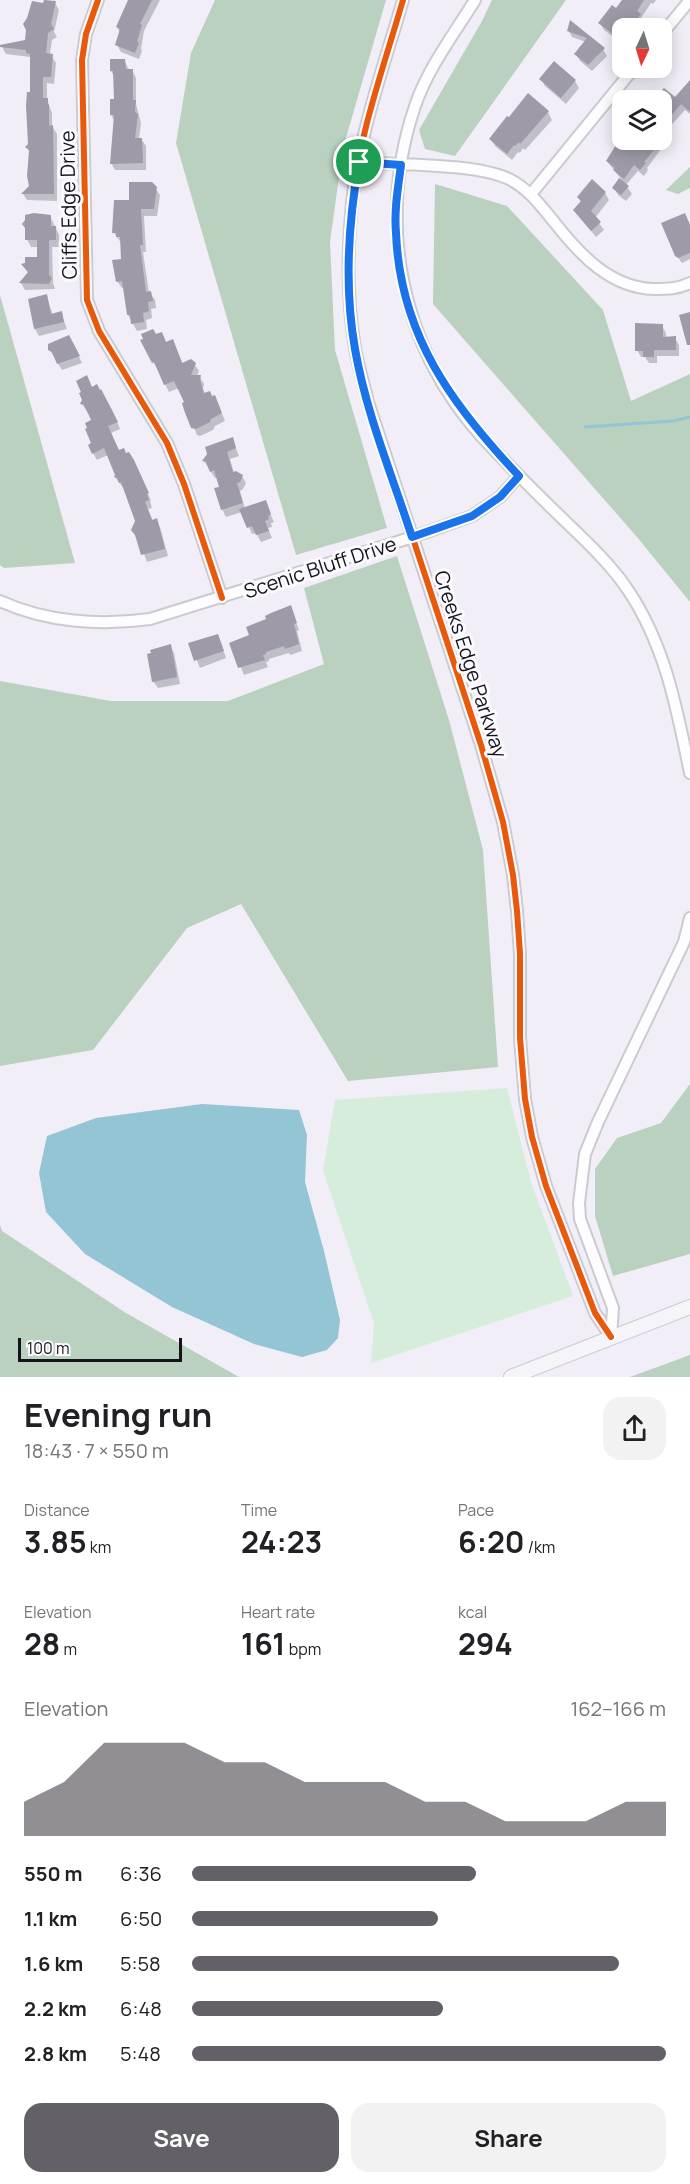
<!DOCTYPE html>
<meta charset="utf-8">
<style>
:root{--surface:#fff;--page:#f2f2f2;--text:#202124;--muted:#757577;--accent:#636068}
body{margin:0;font-family:Manrope,sans-serif;background:var(--page);color:var(--text);height:100vh;display:flex;flex-direction:column;font-size:22px;white-space:nowrap}
*{box-sizing:border-box;margin:0}
p{font-size:20px;color:var(--muted)}
.icon{flex:none;width:33px;height:33px;fill:none;stroke:currentColor;stroke-width:2;stroke-linecap:round;stroke-linejoin:round}
.map{position:relative;height:1377px;overflow:hidden}
.details{display:flex;flex-direction:column;background:var(--surface);flex:1}
.details>*{flex:none}
.needle{width:39px;rotate:184deg}
.tools{position:absolute;left:612px;top:18px;display:grid;gap:12px}
.tools a{display:grid;place-items:center;width:60px;height:60px;border-radius:12px;background:var(--surface);box-shadow:0 3px 15px #0003;font-size:30px}
.scale{position:absolute;left:18px;bottom:15px;width:164px;box-sizing:border-box;padding-left:6px;border:3px solid #16141a;border-top:0;font-size:16px;line-height:21px;white-space:nowrap;color:#16141a;-webkit-text-stroke:4px #fbfafe;paint-order:stroke}
.pin{position:absolute;display:grid;place-items:center;width:51px;height:51px;color:#fff;margin:-26px;border:3px solid #fff;border-radius:50%;box-shadow:0 2px 6px #0007}
.round{display:grid;place-items:center;flex:none;width:63px;height:63px;border-radius:18px;background:var(--page)}
.summary{display:flex;align-items:center;justify-content:space-between;height:102px;padding:0 24px}
h1{font-size:33px;font-weight:700;line-height:45px}
.metrics{display:grid;grid-template-columns:repeat(3,1fr);gap:9px;height:102px;padding:6px 24px}
.metrics div{display:grid;align-content:center}
.metrics b{font-size:30px;font-weight:700}
.metrics small{font-size:16px;font-weight:400}
.metrics p{font-size:16px}
.chart{height:168px;padding:12px 24px}
.chart p{display:flex;justify-content:space-between}
.chart svg{width:100%;height:108px;margin-top:6px;fill:var(--accent);opacity:.7}
.action{display:flex;gap:12px;margin-top:auto;padding:12px 24px}
.action a{flex:1;height:69px;border-radius:18px;background:var(--accent);color:#fff;font-size:24px;font-weight:700;line-height:69px;text-align:center}
.action a+a{background:var(--page);color:var(--text)}
ul{padding:0 24px;list-style:none;font-size:20px}
li{display:grid;grid-template-columns:96px 72px 1fr;align-items:center;height:45px}
li i{height:15px;border-radius:8px;background:var(--accent)}
.map>svg:first-child{display:block}
</style>
<div class="map">
<svg width="690" height="1377" viewBox="0 0 690 1377">
<rect width="100%" height="100%" fill="#f1eef8"/>
<path fill="#d6eddb" d="M507,1088l24,94 42,114 -202,67 3,-40 -51,-153 12,-70z"/>
<path fill="#b9d1be" d="M215,0h171l-43,148 -13,94 5,108 52,178 -91,27 -120,-412 15,-90z
M492,0h74l-111,156 -30,-7 -6,-19 63,-109z
M690,167v21l-12,6 -12,-4z
M435,184l72,22 96,104 28,91 59,-27v228l-53,-65 -204,-233z
M0,295l75,268 -71,5 -4,-3z
M397,556l52,164 34,130 15,217 -150,14 -107,-177 -54,24 -94,122 -93,16v-385l111,20h117l96,-37 -20,-76z
M690,1084v170l-77,22 -18,-60v-47l22,-31 44,-15z
M0,1225l2,6 124,82 113,64h-239z
M690,1355v22h-60z"/>
<path fill="#93c5d4" d="M202,1104l97,6 8,25 -2,47 19,69 16,69 -2,18 -11,12 -25,7 -48,-13 -82,-37 -87,-53 -39,-42 -7,-39 8,-37 49,-18z"/>
<path fill="#0003" d="M45,0l10,3 4,7 -5,22 3,5 -5,3 -2,14 6,9 -2,21 -7,-1v16l5,14v13l5,8v67l-30,-1 -4,-6 8,-7 -1,-34 -3,-6 3,-2 1,-86 -1,-2 -24,-3 -4,-7 24,-5z
M130,0h30l-16,31 -3,18 1,2 -3,8 -18,-7 -4,-7 3,-12 -3,-6z
M626,0h30l-3,4 -2,-1 -10,15 3,5 -5,5h-17l-1,14 -17,-12 -4,-7 18,-13z
M571,23l32,26 4,7 -15,15 -12,-10 -4,-7 10,-12 -14,-5 -4,-7z
M124,60l5,10h3l4,8v26l5,19 -2,16h2l5,7v24h-31l-4,-7 4,-41 -4,-7 4,-14 -1,-25 -3,-5z
M541,79l34,2 4,7 -13,16 -21,-18z
M690,82v32l-5,-4 -19,21 4,6 -23,31 1,2 -4,6 -6,-5 -12,14 6,9 -6,7 -8,-6 -4,-7 7,-9 -14,-18 20,-21h35v-40h-8l5,-7 16,7z
M548,112l4,8 -27,30 -2,-2 -3,5 -2,-1 -6,8 -17,-14 -4,-7 19,-19z
M155,188l5,7 -3,21h-13l2,36h-3l6,41h1l5,7 1,8 -5,1 1,9 -6,2 1,9 -10,2 -9,-16 -4,-27h-2l-5,-7 5,-21v-16l-8,-11 17,-32z
M605,193l4,7 -14,18 9,12 -8,7 -21,-26 6,-9 -3,-5z
M685,215l5,10v34l-8,4 -5,-7z
M50,216l9,19v12h-7l1,36 2,6 -30,1 -4,-7 8,-9 -6,-9 15,-6v-12h-7l-4,-8z
M46,296l7,19 8,-2 6,16 -28,7 -4,-7 -6,-29z
M662,326l4,7v5h9l4,7v11h-22v7h-8l-4,-6h-4l-4,-7z
M156,336l20,12 7,16h11l5,7 -2,5 3,1 4,7 -1,5 2,5 13,10 7,17 -10,5 -2,4 -13,6 -3,-1 -18,-47 -10,4 -11,-23 -5,-7z
M73,344l9,19 -20,7 -13,-21z
M92,388l24,31 4,10 -9,4 8,19 19,17 13,32h-1l2,7 -4,1 5,12 3,-1 4,7 8,29 -21,6 -9,-24 -1,-17 -13,-32 -9,-12 2,-2 -9,-20 -11,5 -4,-7v-33l-11,-16z
M232,439l7,17 -9,3 4,14 8,3 4,7 -3,6 -3,2 5,18 20,-7 9,20 -3,1 1,4 -4,1 4,10 -11,4 -5,-9 -4,1 -10,-22 -16,5 -4,-8 -1,-22 -3,-10 -3,1 -11,-17z
M290,607l9,23 -2,1 5,20 -12,4 -1,-2 -20,6v2l-3,1 2,5 -24,8 -13,-32 20,-7 17,-16z
M221,643l5,15 -26,10 -10,-24z
M170,646l4,7 6,31 -22,4 -5,-7z"/>
<g fill="none" stroke-linecap="round" stroke-linejoin="round">
<path stroke="#93c5d4" stroke-width="3" d="M585,427l88,-6 17,-4"/>
</g>
<path fill="#9e9aa7" d="M44,0l12,1 -5,23 3,5 -6,4 -2,20 7,1 -2,23h-8v21h5v7l1,-1v22l4,-1 1,69h-33l8,-8 -2,-10 2,-26 -4,-3 3,-3 -2,-38 1,-14h3v-38l-4,-1v-3l-26,-3v-2l25,-5 1,-10 -3,-6 4,-6 5,-17 11,2z
M128,0h24l-12,24 2,1 -5,17 2,1 -4,10 -20,-8 5,-16 -4,-2z
M622,0h22l-7,11 4,3 -8,10 -3,-2 -14,14 -18,-13 14,-18 4,3z
M570,20l35,28 -17,17 -14,-11 13,-16 -20,-7z
M110,59h15l1,10h7v31h3l-1,12 3,2 -3,24h7l1,25 -33,1 4,-49h-4v-16h4l-1,-28h-3z
M554,61l22,19 -15,18 -22,-19z
M690,80v32l-9,-8 -19,22v-26h-9l11,-12 11,9z
M528,93l21,18 -29,33 -1,-2 -4,4 -1,-1 -7,9 -18,-15 18,-23 2,1z
M619,140h34l6,4 -15,18 2,1 -6,7 -6,-5 -10,14 -11,-9 2,-2 -9,-7z
M619,178l10,8 -8,9 -9,-7z
M592,179l14,13 -15,19 10,11 -10,9 -18,-21 8,-9 -4,-4z
M129,182h23l5,5 -3,22h-13l2,36h-3l6,47 5,-1 2,10 -5,1 1,9 -6,2 1,9 -13,2 -1,-9h-3l-5,-34 -6,1 -4,-22 9,-1 -1,-22h-4v-4h-4l2,-33h15z
M34,213l17,2v11h5v14h-7v35l3,3 -3,6 -30,-1 9,-11 -7,-8 4,-1v-6h12v-17h-12v-12l-3,-4 3,-4v-5z
M685,213l5,12v28l-12,5 -3,-2 -14,-33z
M47,294l4,20 11,-3 2,11 -30,7 -6,-30z
M690,312v33h-3l-8,-30z
M635,323l28,1v13l13,-1v14h-22v7h-11v-6h-8z
M153,329l3,5 6,-2 4,10 7,-3 9,24 9,-4 5,4 -5,12h10l-1,5 4,13 6,-2 2,5 3,-1 7,18 -11,6 -1,3 -14,7 -5,-1 -7,-18 -2,-7 2,-1 -10,-21 -10,4 -10,-23 -2,1 -12,-23 3,-1 -2,-5z
M69,335l11,21 -23,8 -5,-12 -4,-2v-6z
M87,375l5,12 5,-3 3,6 1,-1 11,21 6,12 -10,4 11,24 5,-2 2,5 3,-1 5,8 15,33 -2,1 2,6 -4,2 7,18 5,-2 8,31 -24,6 -6,-20 -4,-5 4,-9 -14,-39 -2,1 -2,-5 -3,-1 1,-2 -11,-27 -12,6 -4,-9 3,-2 -6,-14 2,-1 -2,-5 6,-3 -7,-15 -4,-1 2,-4 -3,-7 2,-1 -5,-11z
M233,437l3,11 -9,4 6,20 3,-1 7,4 -3,7 -3,1 6,20 -22,7 -7,-22 5,-1 -5,-17 -4,2 -4,-10 -4,-1 5,-7 -2,-7z
M266,500l5,14 -3,2 1,3 -4,2 4,10 -13,4 -4,-9 -5,2 -1,-2 -7,-17z
M291,605l6,18 -3,1 5,20 -14,5 -1,-3 -18,6v2l-3,1 2,5 -27,8 -9,-25 20,-8 -3,-8 20,-8 -1,-3 6,-3z
M218,634l6,17 -30,10 -6,-18z
M171,644l6,33 -25,5 -5,-28 4,-1 -1,-3z"/>
<g fill="none" stroke-linecap="round" stroke-linejoin="round">
<g stroke="#cccad1" stroke-width="14">
<path id="minor" d="M98,0l-12,34 -4,26 5,240 12,31 68,112 17,41 38,114
M403,0c-19,66 -44,134 -51,203 -5,48 -5,98 3,145 3,18 9,36 13,54l113,343 22,77 10,53 4,36 3,43v84l5,61 7,38 14,49 49,127 16,24
M475,0c-21,34 -47,68 -60,106 -39,116 -15,239 66,330 28,30 57,59 86,87 22,21 44,42 61,67 37,55 49,119 62,183
M662,34l28,-34
M359,162c40,3 115,1 150,17 20,10 32,27 46,44 25,32 56,65 99,66 14,0 23,0 36,-6
M531,194l103,-126
M0,601c46,21 100,25 150,18l263,-82 59,-21 28,-19 19,-21
M611,1337l2,-29 -33,-89 -1,-16 6,-49 13,-32 86,-180 6,-24"/>
</g>
<g stroke="#cccacf" stroke-width="16">
<path id="major" d="M511,1377l179,-70"/>
</g>
<use href="#minor" stroke="#fdfcfe" stroke-width="10"/>
<use href="#major" stroke="#f5f4f9" stroke-width="14"/>
<g stroke="#fbfafe" stroke-width="10">
<path id="cycleway" d="M98,0l-12,34 -4,26 5,240 12,31 68,112 17,41 38,114
M403,0c-19,66 -44,134 -51,203 -5,48 -5,98 3,145 3,18 9,36 13,54l113,343 22,77 10,53 4,36 3,43v84l5,61 7,38 14,49 49,127 16,24"/>
</g>
<use href="#cycleway" stroke="#e8590c" stroke-width="6"/>
</g>
<g fill="none" stroke-linecap="round" stroke-linejoin="round">
<g stroke="#fff" stroke-width="12">
<path id="route" d="M359,162l42,3c-3,23 -7,45 -5,68 4,102 56,172 123,243l-19,21 -28,19 -60,21c-20,-62 -46,-124 -57,-188 -11,-62 -7,-125 4,-187z"/>
</g>
<use href="#route" stroke="#1a73e8" stroke-width="8"/>
</g>
<g text-anchor="middle" dominant-baseline="central" stroke-width="6" stroke-linejoin="round" paint-order="stroke">
<g font-size="20" fill="#16141a" stroke="#fbfafe">
<text transform="translate(68 205) rotate(-91)">Cliffs Edge Drive</text>
<text transform="translate(320 567) rotate(-18)">Scenic Bluff Drive</text>
<text transform="translate(471 664) rotate(72)">Creeks Edge Parkway</text>
</g>
</g>
</svg>
<div class="tools">
<a><svg class="needle" viewBox="-14 -14 28 28"><path d="M0-13l5 13h-10z" fill="#e53935"/><path d="M0 13l5-13h-10z" fill="#757577"/></svg></a>
<a><svg class="icon" aria-label="layers" viewBox="0 0 24 24"><path d="M12 4l9 5-9 5-9-5zM3 14l9 5 9-5"/></svg></a>
</div>
<div class="scale">100 m</div>
<div class="pin" style="left:359px;top:162px;background:#1e9e55"><svg class="icon" aria-label="arrive" viewBox="0 0 24 24"><path d="M6 21V4h12l-3 4 3 4H6"/></svg></div>
</div>
<section class="details">
<div class="summary"><div><h1>Evening run</h1><p>18:43 · 7 × 550 m</p></div><a class="round"><svg class="icon" aria-label="share" viewBox="0 0 24 24"><path d="M12 15V3M7 8l5-5 5 5M5 13v7h14v-7"/></svg></a></div>
<div class="metrics">
<div><p>Distance</p><b>3.85<small> km</small></b></div>
<div><p>Time</p><b>24:23</b></div>
<div><p>Pace</p><b>6:20<small> /km</small></b></div>
</div>
<div class="metrics">
<div><p>Elevation</p><b>28<small> m</small></b></div>
<div><p>Heart rate</p><b>161<small> bpm</small></b></div>
<div><p>kcal</p><b>294</b></div>
</div>
<div class="chart"><p><span>Elevation</span>162–166 m</p>
<svg viewBox="0 0 160 44" preserveAspectRatio="none"><path d="M0 44V30L10 22L20 6L30 6L40 6L50 14L60 14L70 22L80 22L90 22L100 30L110 30L120 38L130 38L140 38L150 30L160 30V44z"/></svg>
</div>
<ul>
<li><b>550 m</b>6:36<i style="width:60%"></i></li>
<li><b>1.1 km</b>6:50<i style="width:52%"></i></li>
<li><b>1.6 km</b>5:58<i style="width:90%"></i></li>
<li><b>2.2 km</b>6:48<i style="width:53%"></i></li>
<li><b>2.8 km</b>5:48<i style="width:100%"></i></li>
</ul>
<div class="action"><a>Save</a><a>Share</a></div>
</section>
